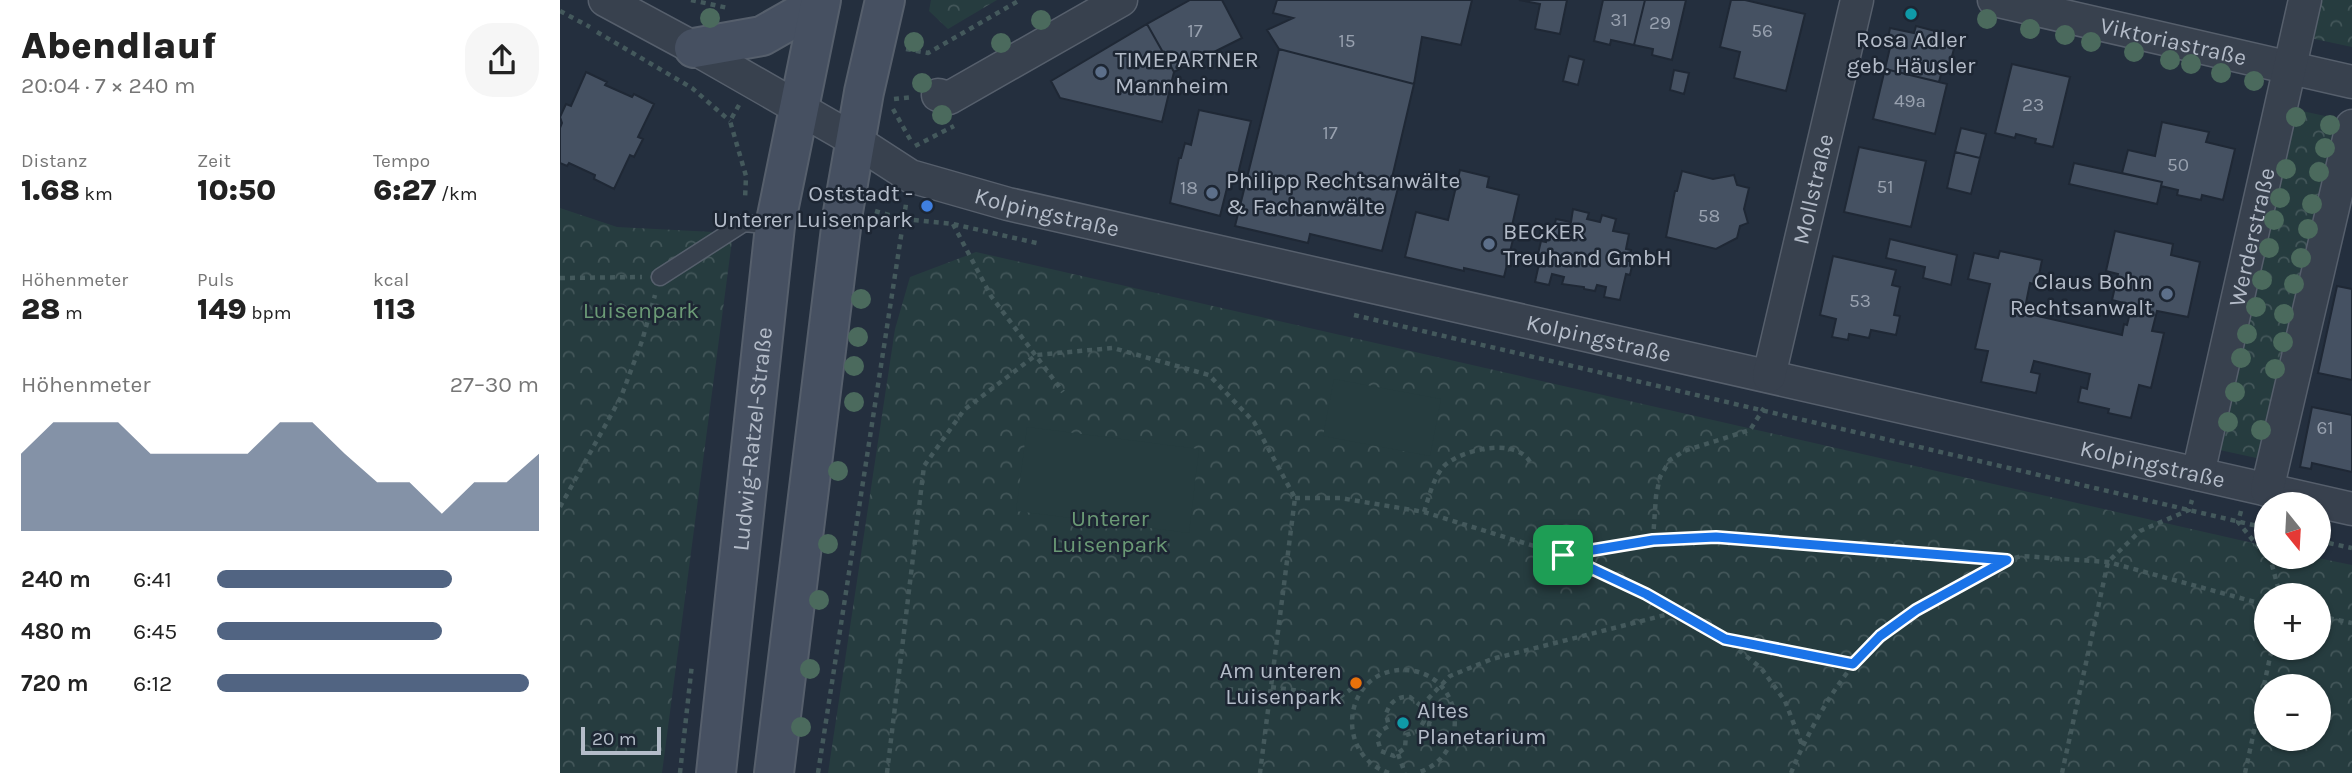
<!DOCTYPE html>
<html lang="de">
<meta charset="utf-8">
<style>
:root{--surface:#fff;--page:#f6f6f6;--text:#222;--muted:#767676;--accent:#516482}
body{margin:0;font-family:Karla,sans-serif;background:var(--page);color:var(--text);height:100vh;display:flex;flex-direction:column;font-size:26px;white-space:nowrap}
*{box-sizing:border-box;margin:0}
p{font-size:23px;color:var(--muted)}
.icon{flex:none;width:38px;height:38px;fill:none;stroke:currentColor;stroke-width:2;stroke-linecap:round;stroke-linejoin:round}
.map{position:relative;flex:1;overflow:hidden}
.sheet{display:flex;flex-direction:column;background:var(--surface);width:560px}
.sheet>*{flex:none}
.needle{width:46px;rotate:162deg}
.fabs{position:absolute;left:1694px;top:492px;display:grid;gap:14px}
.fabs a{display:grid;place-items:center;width:77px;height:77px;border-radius:50%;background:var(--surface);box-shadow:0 2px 5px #0004;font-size:35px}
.scale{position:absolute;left:21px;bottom:18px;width:80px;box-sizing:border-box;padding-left:7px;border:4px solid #b4bcc9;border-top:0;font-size:19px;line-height:24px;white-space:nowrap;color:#b4bcc9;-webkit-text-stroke:5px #1d2633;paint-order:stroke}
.pin{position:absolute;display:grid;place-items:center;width:60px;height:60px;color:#fff;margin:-30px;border-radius:14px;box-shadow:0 4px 10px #0006}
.round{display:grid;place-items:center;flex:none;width:74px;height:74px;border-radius:28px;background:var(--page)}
.overview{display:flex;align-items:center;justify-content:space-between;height:119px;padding:0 21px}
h1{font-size:38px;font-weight:800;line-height:52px}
.metrics{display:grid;grid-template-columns:repeat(3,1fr);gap:10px;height:119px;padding:7px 21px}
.metrics div{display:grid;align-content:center}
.metrics b{font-size:30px;font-weight:800}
.metrics small{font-size:19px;font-weight:400}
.metrics p{font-size:19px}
.chart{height:196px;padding:14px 21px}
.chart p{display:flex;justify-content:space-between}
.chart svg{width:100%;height:126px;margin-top:7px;fill:var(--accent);opacity:.7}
ul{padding:0 21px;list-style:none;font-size:23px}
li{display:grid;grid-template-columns:112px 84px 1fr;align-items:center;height:52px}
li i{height:18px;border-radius:9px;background:var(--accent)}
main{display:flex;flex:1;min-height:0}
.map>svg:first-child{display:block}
</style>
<main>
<section class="sheet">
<div class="overview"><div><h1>Abendlauf</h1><p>20:04 · 7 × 240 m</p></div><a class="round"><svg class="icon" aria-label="share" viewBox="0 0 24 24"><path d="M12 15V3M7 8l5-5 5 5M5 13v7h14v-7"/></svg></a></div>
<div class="metrics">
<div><p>Distanz</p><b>1.68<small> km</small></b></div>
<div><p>Zeit</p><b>10:50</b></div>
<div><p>Tempo</p><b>6:27<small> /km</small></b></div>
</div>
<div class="metrics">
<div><p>Höhenmeter</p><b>28<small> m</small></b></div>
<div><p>Puls</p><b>149<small> bpm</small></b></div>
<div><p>kcal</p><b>113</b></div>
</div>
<div class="chart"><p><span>Höhenmeter</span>27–30 m</p>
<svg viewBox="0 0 160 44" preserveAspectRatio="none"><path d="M0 44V17L10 6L20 6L30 6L40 17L50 17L60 17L70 17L80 6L90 6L100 17L110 27L120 27L130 38L140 27L150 27L160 17V44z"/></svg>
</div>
<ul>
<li><b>240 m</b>6:41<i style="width:73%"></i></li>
<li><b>480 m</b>6:45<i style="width:70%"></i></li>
<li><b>720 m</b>6:12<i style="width:97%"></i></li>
</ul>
</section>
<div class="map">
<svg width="1792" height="773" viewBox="0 0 1792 773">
<defs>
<pattern id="park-crowns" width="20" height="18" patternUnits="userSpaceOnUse" patternTransform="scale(1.75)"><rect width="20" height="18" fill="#263c3f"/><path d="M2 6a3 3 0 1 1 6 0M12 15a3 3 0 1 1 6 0" fill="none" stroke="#435659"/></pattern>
</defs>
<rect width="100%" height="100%" fill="#242f3e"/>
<path fill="url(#park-crowns)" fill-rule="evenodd" d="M371,0h66l-49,29 -19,-18z
M1758,0h34v47l-42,-9z
M1733,109l46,10 -78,340 -46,-10z
M0,208l57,19 116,6 -71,540h-102z
M416,252l1290,294v10l47,1 39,8v208h-1524l67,-444 15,-52zM1706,595h53v53h-53zM1706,686h53v52h-53z"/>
<path fill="#263c3f" d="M774,379l107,20 -11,57 -107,-20z
M467,427l172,22 -10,84 -173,-22z"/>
<path fill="#455162" stroke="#1f2835" stroke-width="2" d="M630,0h32l20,38 -68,34 -27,-48z
M717,0h195l-11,45 -39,-8 -8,47 -135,-35 -12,-19 26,-12 -20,-5z
M959,0h48l-7,34 -25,-5 5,-25z
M1043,0h42l-11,45 -23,-5 -1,5 -16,-4z
M1085,0h41l-14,60 -20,-5 1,-6 -19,-4z
M1171,0h14l60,14 -19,77 -52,-13 6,-26 -20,-5z
M587,24l27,48 -12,50 -102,-24 -9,-17z
M1356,26l23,6 -1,5 18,4 -6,23 -6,-1 -5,19 -54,-13 7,-30 -4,-1 2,-10 24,5z
M719,49l135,35 -23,98 8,2 -17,67 -72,-17 -2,9 -73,-17z
M1009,56l15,4 -6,25 -15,-4z
M1452,64l58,13 -17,70 -18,-4 1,-4 -20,-5 -1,4 -20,-5z
M1325,69l62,15 -12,50 -62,-15z
M1114,70l15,3 -5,21 -14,-4z
M26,72l21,10 -2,3 27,12 2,-3 20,10 -16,33 5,2 -9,18 -4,-2 -16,34 -20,-10 1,-4 -26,-12 -2,3 -7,-3v-35l2,-5 -2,-6 6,-13 5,2z
M639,110l52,11 -13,53 -7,-2 -11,44 -50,-13 9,-45h2l4,-15 6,2z
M1602,122l47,10 -3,10 29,7 -12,51 -21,-5 -1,5 -24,-5 1,-5 -17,-4 1,-4 -40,-9 6,-23 27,6z
M1401,128l25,6 -6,24 -25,-6z
M1299,147l67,14 -15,66 -67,-15z
M1395,152l25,6 -9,36 -24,-6z
M1514,163l88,19 -5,22 -88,-20z
M900,170l29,7 -2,10 32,8 -8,35 4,1 -11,46 -40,-9v3l-59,-14 11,-45 32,8z
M1122,171l31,8 21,-4 3,10 12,3 -5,21 4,14 -8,3 -3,12 -21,11 -50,-12 9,-46h2z
M1013,209l16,4 -2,6 13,3 2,-7 14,4 -3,12 16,3 -3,15 5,1 -2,11h4l-3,14 -4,-1 -6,26 -16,-3 2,-10 -9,-2 -2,6 -11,-2v-2l-22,-3 2,-7 -12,-3 -3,11 -14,-3 6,-27 -3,-1 3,-13 5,1 3,-12 4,1 3,-12 15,3z
M1555,231l58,13 -2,11 29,7 -12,55 -31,-6 -5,20 12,2 -13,55 -12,-3 -8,33 -23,-5 1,-4 -31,-7 3,-15 6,2 3,-15 -56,-13 -3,11 9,2 -4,19 -55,-11 7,-31 -13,-2 15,-65 -22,-5 6,-26 24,5 2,-7 42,9 -5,25 -7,-2 -6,30 98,22 2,-11 3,1 5,-20 -20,-5 6,-26 -12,-3z
M1330,239l67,16 -6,30 -28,-7 2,-11 -39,-9z
M1273,256l63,14 -4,15 8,2 -6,28 6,1 -4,19 -25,-5 -2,8 -20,-4 -1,6 -16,-3 4,-18 -16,-4z
M1777,286l15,3v91l-34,-7z
M1752,407l40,8v57l-40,-9 -1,6 -11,-2z"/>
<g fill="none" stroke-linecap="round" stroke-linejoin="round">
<g stroke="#565f6c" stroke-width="19">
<path id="lane" d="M100,277l84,-54 31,3"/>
</g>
<g stroke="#565f6c" stroke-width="35">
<g id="street">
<path id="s1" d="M45,0l89,48 162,93 54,35 98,28 1344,305"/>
<path id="s2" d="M1434,0l358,82"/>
<path d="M378,95l11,3 172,-98"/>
<path id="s3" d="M1209,376l88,-376"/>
<path id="s4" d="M1638,474l107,-474"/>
<path d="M1707,490l85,-364"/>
</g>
</g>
<g stroke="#565f6c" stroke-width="42">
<g id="secondary">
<path d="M134,48l68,-12 58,-33"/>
<path id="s5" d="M156,773l59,-547 46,-226"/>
<path d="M214,773l69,-561 21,-120 21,-92"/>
</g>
</g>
<path stroke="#44595c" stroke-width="4.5" stroke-dasharray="5 5" stroke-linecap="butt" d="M131,0l37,8
M0,11l30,16
M37,32l95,56 38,33
M346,49l22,4 92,-53
M334,99l19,-2
M179,105l-9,16 16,55 -1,24
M333,109l18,32
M355,146l39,-20
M315,211l28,8 50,5 88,20
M393,224l38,72 72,96
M0,278l82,-1
M794,315l912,213
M735,498h45l84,14 139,43 90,-16 63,-2 291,23 15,-4 86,6 158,43
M0,507l61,-110 21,-56 13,-46
M1681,511l-3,11 28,34
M864,512c5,-15 9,-34 20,-46 18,-17 72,-29 86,-4
M1093,539l3,-43 4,-19 10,-17 14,-9 66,-21 14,-22
M1759,541l33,7
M1003,555l83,39 79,45 36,29 24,33 17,44
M1707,556l4,5 9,34
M1759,616l33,7
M1165,639l128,25
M711,687l29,4 22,7 18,-1 18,-13
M668,689l42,5
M861,706l-11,-9c-13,-1 -20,5 -24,17l3,12 -7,4 -5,8 4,13 13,5 11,-8 1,-13 12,-4 6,-10 -3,-15 29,-30 42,-17 185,-47
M894,737c-12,1 -23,1 -25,-13 4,-13 14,-14 25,-9
M838,754l7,19
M120,773l12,-109
M258,773l88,-569
M327,773l37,-307 40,-56 72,-55 77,-7 96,27 45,47 41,76 -35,275
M829,773c-57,-19 -45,-104 15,-103 60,1 70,85 13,103
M1231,773c18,-45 54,-108 91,-138 37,-31 81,-53 124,-75
M1502,773l46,-211 32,-31 49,-21 3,-10
M1685,773l27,-125"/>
<use href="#lane" stroke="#38414e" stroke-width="16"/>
<use href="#street" stroke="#38414e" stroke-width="32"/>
<use href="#secondary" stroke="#465061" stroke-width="38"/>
</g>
<g fill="#4b6a5d">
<circle cx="150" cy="18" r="10"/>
<circle cx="1427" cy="19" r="10"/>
<circle cx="481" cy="20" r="10"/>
<circle cx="1470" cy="29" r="10"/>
<circle cx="1505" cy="35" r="10"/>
<circle cx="354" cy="42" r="10"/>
<circle cx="1531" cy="42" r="10"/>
<circle cx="441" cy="43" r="10"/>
<circle cx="1574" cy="52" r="10"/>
<circle cx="1610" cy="60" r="10"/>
<circle cx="1631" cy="64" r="10"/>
<circle cx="1661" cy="73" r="10"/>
<circle cx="1694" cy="81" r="10"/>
<circle cx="362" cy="83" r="10"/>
<circle cx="382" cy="115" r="10"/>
<circle cx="1736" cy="117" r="10"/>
<circle cx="1770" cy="125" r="10"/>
<circle cx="1765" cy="148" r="10"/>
<circle cx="1726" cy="169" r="10"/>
<circle cx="1759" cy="172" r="10"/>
<circle cx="1720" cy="198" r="10"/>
<circle cx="1752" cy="204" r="10"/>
<circle cx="1714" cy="220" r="10"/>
<circle cx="1748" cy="229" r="10"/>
<circle cx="1709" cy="248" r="10"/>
<circle cx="1741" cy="258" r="10"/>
<circle cx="1702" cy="280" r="10"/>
<circle cx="1734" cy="284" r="10"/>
<circle cx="301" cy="299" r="10"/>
<circle cx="1696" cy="307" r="10"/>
<circle cx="1724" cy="314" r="10"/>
<circle cx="1687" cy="334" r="10"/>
<circle cx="298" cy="337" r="10"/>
<circle cx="1723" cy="342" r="10"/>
<circle cx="1681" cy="358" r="10"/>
<circle cx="294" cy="366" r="10"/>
<circle cx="1715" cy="369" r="10"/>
<circle cx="1675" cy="392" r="10"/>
<circle cx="294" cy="402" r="10"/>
<circle cx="1668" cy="422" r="10"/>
<circle cx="1701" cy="430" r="10"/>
<circle cx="278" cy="471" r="10"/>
<circle cx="268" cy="544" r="10"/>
<circle cx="259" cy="600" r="10"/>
<circle cx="250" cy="669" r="10"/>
<circle cx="241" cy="727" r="10"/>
</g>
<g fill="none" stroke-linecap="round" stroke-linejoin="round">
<g stroke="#fff" stroke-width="14">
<path id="route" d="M1156,537l291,23 -91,50 -36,26 -27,28 -128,-25 -79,-45 -83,-39 90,-15z"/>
</g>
<use href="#route" stroke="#1a73e8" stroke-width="9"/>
</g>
<g fill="#0f9aa8" stroke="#1d2633" stroke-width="2.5">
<circle cx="1351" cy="14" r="7"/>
<circle cx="843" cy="723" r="7"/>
</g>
<g fill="#5c6f8a" stroke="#1d2633" stroke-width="2.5">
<circle cx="541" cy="72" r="7"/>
<circle cx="652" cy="193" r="7"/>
<circle cx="929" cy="244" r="7"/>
<circle cx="1607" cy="294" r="7"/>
</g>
<circle fill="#3f7fe0" stroke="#1d2633" stroke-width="2.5" cx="367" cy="206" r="7"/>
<circle fill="#e8710a" stroke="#1d2633" stroke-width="2.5" cx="796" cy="683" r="7"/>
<g text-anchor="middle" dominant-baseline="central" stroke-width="5" stroke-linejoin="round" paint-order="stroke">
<g font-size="19" fill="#98a1af">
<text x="1059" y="20">31</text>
<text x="1100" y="23">29</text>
<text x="635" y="31">17</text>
<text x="1202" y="31">56</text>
<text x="787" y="41">15</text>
<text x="1350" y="101">49a</text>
<text x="1473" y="105">23</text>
<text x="770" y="133">17</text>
<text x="1618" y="165">50</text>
<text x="1325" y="187">51</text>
<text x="629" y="188">18</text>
<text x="1149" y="216">58</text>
<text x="1300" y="301">53</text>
<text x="1765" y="428">61</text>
</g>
<g font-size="23" fill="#b4bcc9" stroke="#1d2633" text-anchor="start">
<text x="1351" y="39" text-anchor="middle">Rosa Adler<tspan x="1351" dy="26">geb. Häusler</tspan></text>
<text x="555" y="59">TIMEPARTNER<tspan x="555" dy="26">Mannheim</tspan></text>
<text x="666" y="180">Philipp Rechtsanwälte<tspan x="666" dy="26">&amp; Fachanwälte</tspan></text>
<text x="353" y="193" text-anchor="end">Oststadt -<tspan x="353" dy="26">Unterer Luisenpark</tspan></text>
<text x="943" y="231">BECKER<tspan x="943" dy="26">Treuhand GmbH</tspan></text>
<text x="1593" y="281" text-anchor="end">Claus Bohn<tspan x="1593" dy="26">Rechtsanwalt</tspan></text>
<text x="782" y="670" text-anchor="end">Am unteren<tspan x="782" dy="26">Luisenpark</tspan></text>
<text x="857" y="710">Altes<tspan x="857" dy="26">Planetarium</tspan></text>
</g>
<g font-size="23" fill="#b4bcc9" stroke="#1d2633">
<text stroke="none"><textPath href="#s2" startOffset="184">Viktoriastraße</textPath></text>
<text stroke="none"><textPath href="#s3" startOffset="192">Mollstraße</textPath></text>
<text stroke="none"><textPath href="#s1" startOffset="494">Kolpingstraße</textPath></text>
<text stroke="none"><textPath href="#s4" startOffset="243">Werderstraße</textPath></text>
<text stroke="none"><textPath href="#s1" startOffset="1060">Kolpingstraße</textPath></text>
<text stroke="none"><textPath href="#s5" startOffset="336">Ludwig-Ratzel-Straße</textPath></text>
<text stroke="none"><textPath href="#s1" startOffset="1628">Kolpingstraße</textPath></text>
</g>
<g font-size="23" fill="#6b9a76" stroke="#1d2633">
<text x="81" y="310">Luisenpark</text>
<text x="550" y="518">Unterer<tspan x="550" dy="26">Luisenpark</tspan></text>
</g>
</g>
</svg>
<div class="fabs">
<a><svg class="needle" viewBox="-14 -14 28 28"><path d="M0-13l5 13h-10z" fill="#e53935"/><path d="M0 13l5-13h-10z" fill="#767676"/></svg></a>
<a>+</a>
<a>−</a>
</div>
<div class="scale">20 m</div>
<div class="pin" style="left:1003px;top:555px;background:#1e9e55"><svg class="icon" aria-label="arrive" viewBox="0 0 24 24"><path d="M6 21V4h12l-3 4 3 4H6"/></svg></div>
</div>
</main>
